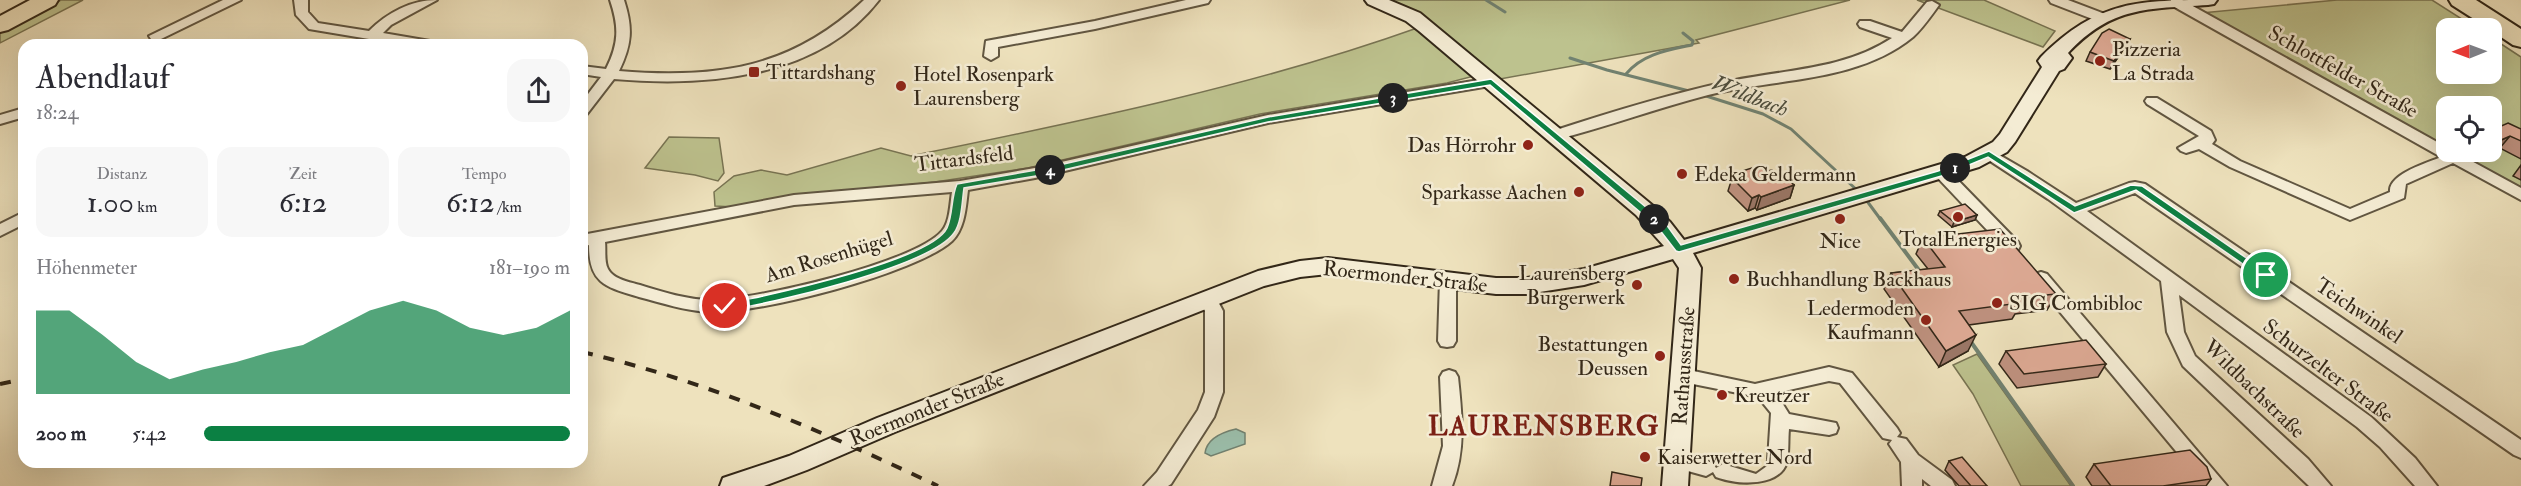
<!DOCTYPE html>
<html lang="de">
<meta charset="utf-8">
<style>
:root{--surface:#fff;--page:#f7f7f7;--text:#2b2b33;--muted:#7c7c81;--accent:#0b8043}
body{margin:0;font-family:"IM FELL Double Pica",serif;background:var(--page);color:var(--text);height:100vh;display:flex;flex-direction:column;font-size:22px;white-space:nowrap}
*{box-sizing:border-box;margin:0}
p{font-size:20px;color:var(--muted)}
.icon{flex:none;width:33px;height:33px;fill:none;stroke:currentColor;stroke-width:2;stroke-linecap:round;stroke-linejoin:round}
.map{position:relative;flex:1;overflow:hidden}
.sheet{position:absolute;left:18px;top:39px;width:570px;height:429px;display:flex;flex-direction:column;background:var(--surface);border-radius:18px;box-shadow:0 6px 24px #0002}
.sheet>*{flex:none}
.needle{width:39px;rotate:269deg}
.tools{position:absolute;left:2436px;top:18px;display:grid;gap:12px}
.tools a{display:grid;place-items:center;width:66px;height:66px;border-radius:12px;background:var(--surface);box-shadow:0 6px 24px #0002;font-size:30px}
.pin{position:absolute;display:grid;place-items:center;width:51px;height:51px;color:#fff;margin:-26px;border:3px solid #fff;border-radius:50%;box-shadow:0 2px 6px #0007}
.km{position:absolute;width:30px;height:30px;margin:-15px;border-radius:50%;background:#222;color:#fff;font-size:16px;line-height:30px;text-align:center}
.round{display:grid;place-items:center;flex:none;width:63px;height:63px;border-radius:18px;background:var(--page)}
.summary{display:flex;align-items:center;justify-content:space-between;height:102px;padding:0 18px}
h1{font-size:33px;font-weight:600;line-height:45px}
.metrics{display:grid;grid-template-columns:repeat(3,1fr);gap:9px;height:102px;padding:6px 18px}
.metrics div{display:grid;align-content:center;border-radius:15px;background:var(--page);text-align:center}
.metrics b{font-size:30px;font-weight:600}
.metrics small{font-size:16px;font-weight:400}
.metrics p{font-size:16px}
.chart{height:168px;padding:12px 18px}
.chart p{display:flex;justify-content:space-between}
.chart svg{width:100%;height:108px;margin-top:6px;fill:var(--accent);opacity:.7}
ul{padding:0 18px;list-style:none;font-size:20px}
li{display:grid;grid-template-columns:96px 72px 1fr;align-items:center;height:45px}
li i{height:15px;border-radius:8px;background:var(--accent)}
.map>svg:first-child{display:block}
</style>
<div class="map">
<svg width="2521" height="486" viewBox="0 0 2521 486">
<rect width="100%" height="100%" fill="#eee2bd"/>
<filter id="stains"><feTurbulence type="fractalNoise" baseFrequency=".00333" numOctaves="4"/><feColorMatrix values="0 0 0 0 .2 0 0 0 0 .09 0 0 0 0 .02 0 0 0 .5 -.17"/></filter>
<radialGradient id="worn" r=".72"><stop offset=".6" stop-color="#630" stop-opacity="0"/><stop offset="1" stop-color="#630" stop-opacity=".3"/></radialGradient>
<path fill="#bdc28e" stroke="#787453" stroke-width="1.5" d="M61,0h22l-83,43v-10z
M1383,0h467l-154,40 3,3 -199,36 -67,-54z
M1917,0h67l71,31 -12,16z
M2337,0h95l44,28h-30v46h46v-36l29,19v133l-70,-38h41v-46h-46v43l-245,-136z
M1420,27l58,48 -31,8 -187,31 -232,54 -93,14 -166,17 -35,8 -19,-1 -1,-14 20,-16 27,-6 26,5 94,-27 30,8c171,-35 344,-70 509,-129z
M669,137l50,1 5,35 -6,8 -23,-6 -50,-7z
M1977,354l94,132h-50l-48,-92 -20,-29z"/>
<path fill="#9bbfac" stroke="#718271" stroke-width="1.5" d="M1236,429l9,4v11l-34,12 -6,-3c2,-15 18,-21 31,-24z"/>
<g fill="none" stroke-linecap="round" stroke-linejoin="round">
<path stroke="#718271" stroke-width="3" d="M1486,0l19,12
M1570,58l37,12 86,22
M1626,74c16,-20 42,-24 66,-29l1,-4 -10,-8
M1703,95l60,19 28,15 68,63
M1864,197l17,23"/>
<path stroke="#718271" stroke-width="4" d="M1880,218l41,55
M1971,342l102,144"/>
<g stroke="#615641" stroke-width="4">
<path id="street" d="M223,0h18l-80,39h-10l-2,-3z
M294,0h14v12l10,11 51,8c18,-18 42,-31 68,-31l-46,25 -8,8 47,8 7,4h-32l-96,-16 -13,-14z
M610,0h14c9,28 8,44 -5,71 97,8 172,-2 245,-71h15c-61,79 -174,87 -265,79l-27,35 -5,1v-13l19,-25 -19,-3v-8l24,3c13,-26 13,-42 4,-69z
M1186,0h24l-2,3 -113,26 -97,18v9l-7,4 -7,-4 2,-15 109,-20z
M2049,0h19l37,14 2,3 -7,4 -5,-1 -44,-17z
M2171,0h11l264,147v5h9l66,36v12l-68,-37 -47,21 -2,14 -54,22 -120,-53 -31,-18 -13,4 -5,-2 -3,-3 21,-12 -52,-32 -2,-3 2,-3h10l54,33 4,9 -3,4 28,17 110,48 40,-17c-2,-18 37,-29 51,-35l-270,-152z
M1932,1l7,4c-8,11 -16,23 -26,32 -56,46 -138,41 -205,58 -51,13 -101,32 -153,45l-8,-5 3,-3c58,-19 116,-37 176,-50 57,-13 116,-11 166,-44l-32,-11 -2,-3 2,-3h10l32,11 25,-30z
M1491,78l7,4 -2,3 -228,38 -233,55 -67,12c-2,16 -3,39 -16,51 -35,32 -194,73 -242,71 -24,-1 -48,-9 -71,-15 -33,-10 -50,-13 -50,-52l-7,2v-12l212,-40 166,-14 75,-13 233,-53zM952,192c-2,12 -2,30 -10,39 -27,32 -188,69 -230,69 -25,0 -49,-8 -72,-15 -10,-3 -26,-5 -32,-16 -4,-7 -2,-19 -3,-27l189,-37z
M24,108v9l-24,7v-9z
M1989,149l38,22 49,32 53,-20 6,-1 10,2 376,256v18l-7,-3 -379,-262 -48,18 284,206 44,41 22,28h-22l-35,-39 -23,-20 -178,-132 5,37 11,24 113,103 23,27h-22l-126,-120 -16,-34 -6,-51 -113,-82 -64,-42 -3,-3z
M1942,168l6,2 70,72 2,4 -2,4h-12l-70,-74 -2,-3z
M24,212v12l-24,12v-12z
M2041,272l6,2 180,212h-22l-170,-204 -2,-4 2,-4z
M1448,274l6,2 2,4v61l-3,5 -6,1 -6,-1 -3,-5 2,-61 2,-4z
M1208,292l6,2 9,17v81l-9,25 -43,67 -3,2h-24l13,-14 41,-62 7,-18v-81l-6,-13 3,-4z
M1829,367l23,6 45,55 3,5 -3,4 9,2 12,16 34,25 3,6h-24l-9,-7v7h-20l-1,-24 -12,-18 3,-4 -9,-2 -43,-55 -11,-2 -53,12 13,21 47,9 2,5 -2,5 -7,2 -40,-6c-1,10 0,22 -2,33 -7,24 -46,24 -71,15l-3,-5 -7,4 -36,-10 -3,-5 3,-5 7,-3 36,10 3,5 7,-4 33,10 11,-8 1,-6 3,-47 -13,-16 -80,-16 -3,-5 3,-5 6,-2 71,15z
M1449,370l6,2 3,5c4,38 8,73 -6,109h-20l11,-40 -3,-69 3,-5z"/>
</g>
<g stroke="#322718" stroke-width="4">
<path id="secondary" d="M1365,0h24l31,13 232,192 18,17 14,18 281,-83 28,-15 7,-8 42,-67 -4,-6 3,-4c57,-57 98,-57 176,-57l-3,4 -6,1c-61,4 -96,1 -140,48l4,5 -8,11 -5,2 -44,71 -8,10 -28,15 -286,86 8,15 -13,218h-26l17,-218 -6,-9 -89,26 -57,9h-31l-168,-20 -28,3 -36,9 -369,146 -88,38 -43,16h-44l3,-8 66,-22 88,-38 381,-147 42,-10 28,-3 168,20h31l57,-9 80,-23 -28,-31 -217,-184 -13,-10 -38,-17z"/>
</g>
<g stroke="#322718" stroke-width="4">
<path id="highway" d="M30,0h28l-3,5 -47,25 -8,2v-16z
M2449,0h27l45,29v18l-8,-2 -21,-14v-3h-4l-36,-23z"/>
</g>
<use href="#street" fill="#f4ecd4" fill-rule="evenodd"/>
<use href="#secondary" fill="#f4ecd4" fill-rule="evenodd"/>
<use href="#highway" fill="#eee2bd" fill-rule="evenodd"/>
<path stroke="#322718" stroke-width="4" stroke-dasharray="11 11" stroke-linecap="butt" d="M582,352c125,29 240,79 356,134
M0,384l24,-5"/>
</g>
<path fill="#bf9280" stroke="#322718" stroke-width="1.5" d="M2130,39l-5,8 -15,22 -24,-8 4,-9z
M2521,129v30l-21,-11 -19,9 -11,-5h22v-22z
M2521,165v15l-8,-4z
M1767,171l11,4 16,10 -4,13 -33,12 -2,-2 -7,3 -20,-20 4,-13 3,-1 1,-4z
M1940,211l37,4 -2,5 -23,7 -14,-12z
M1923,238l133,56 -9,16 -32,4 -3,5 -43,6 -1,26 -29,16 -55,-78 7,-16 37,-4 -12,-15z
M2006,351l100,13 -8,13 -81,11 -18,-24z
M1949,461l38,25h-28l-14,-16z
M2094,464l117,15 -5,7h-114l-6,-9z"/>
<path fill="#9b7768" stroke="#322718" stroke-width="1.5" d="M2130,39l-5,8 -15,22 4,-8z
M2510,136l-10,12 -19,9 4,-5h7v-8z
M1794,185l-4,13 -33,12 4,-13z
M1759,195l-4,13 -7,3 4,-13z
M1977,215l-2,5 -23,7 2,-5z
M1976,335l-8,16 -29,16 7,-16z"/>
<path fill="#deaa95" stroke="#322718" stroke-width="1.5" d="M2109,29l21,10 -16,22 -24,-9 12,-19z
M2508,123l13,6v12l-11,-5 -18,8v-14z
M1761,165l6,6 5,-1 6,5 4,-1 12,11 -33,12 -2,-2 -7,3 -20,-20 8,-2 -4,-3z
M1965,204l12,11 -23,7 -14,-11z
M2000,229l56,65 -39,4 3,5 -61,8 17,24 -30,16 -55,-78 54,-6 -22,-29z
M2086,340l20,24 -82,10 -18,-23z
M2190,450l17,17 4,12 -48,7h-52l-17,-22z
M1962,457l25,29h-16l-22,-25z
M1612,472l30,6 -1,8h-31z"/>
<path fill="#0b8043" stroke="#fff" stroke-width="1.5" d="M1491,79l156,129 19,16 15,21 257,-74 51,-20 86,55 56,-21 11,1 129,89 -1,3h-7l-127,-88 -62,23 -86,-56 -43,18 -266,77 -3,-1 -17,-22 -19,-17 -150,-127 -222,37 -226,53 -78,13c-2,13 -2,34 -10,45 -23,33 -185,72 -229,77l-5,-4c8,-7 29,-6 39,-9 35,-8 174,-39 188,-69 6,-13 4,-31 10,-44l85,-15 226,-52z"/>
<g fill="#8f2418" stroke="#f4ecd4" stroke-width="2">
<circle cx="2100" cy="61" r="6"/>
<rect x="748" y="66" width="12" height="12" rx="3"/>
<circle cx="901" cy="86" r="6"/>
<circle cx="1528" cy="145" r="6"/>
<circle cx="1682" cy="174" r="6"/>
<circle cx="1579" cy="192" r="6"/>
<circle cx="1958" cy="217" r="6"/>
<circle cx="1840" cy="219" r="6"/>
<circle cx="1734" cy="279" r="6"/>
<circle cx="1637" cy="285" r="6"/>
<circle cx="1997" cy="303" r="6"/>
<circle cx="1926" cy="320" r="6"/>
<circle cx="1660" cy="356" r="6"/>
<circle cx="1722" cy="395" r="6"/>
<circle cx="1645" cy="457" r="6"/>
</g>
<g text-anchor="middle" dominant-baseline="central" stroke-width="5" stroke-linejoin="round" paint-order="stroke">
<g font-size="21" fill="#322718" stroke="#f4ecd4" text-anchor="start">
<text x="2112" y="49">Pizzeria<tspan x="2112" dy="24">La Strada</tspan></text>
<text x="766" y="72">Tittardshang</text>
<text x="913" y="74">Hotel Rosenpark<tspan x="913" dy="24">Laurensberg</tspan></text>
<text x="1516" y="145" text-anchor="end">Das Hörrohr</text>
<text x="1694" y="174">Edeka Geldermann</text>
<text x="1567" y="192" text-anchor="end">Sparkasse Aachen</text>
<text x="1958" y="239" text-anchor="middle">TotalEnergies</text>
<text x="1840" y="241" text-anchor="middle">Nice</text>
<text x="1625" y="273" text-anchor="end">Laurensberg<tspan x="1625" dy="24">Burgerwerk</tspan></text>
<text x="1746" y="279">Buchhandlung Backhaus</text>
<text x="2009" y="303">SIG Combibloc</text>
<text x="1914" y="308" text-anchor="end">Ledermoden<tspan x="1914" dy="24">Kaufmann</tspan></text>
<text x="1648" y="344" text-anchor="end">Bestattungen<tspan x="1648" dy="24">Deussen</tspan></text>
<text x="1734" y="395">Kreutzer</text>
<text x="1657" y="457">Kaiserwetter Nord</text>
</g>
<g font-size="21" fill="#322718" stroke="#f4ecd4">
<text transform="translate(2343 72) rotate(29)">Schlottfelder Straße</text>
<text transform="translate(964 159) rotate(-7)">Tittardsfeld</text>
<text transform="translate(829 257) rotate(-17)">Am Rosenhügel</text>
<text transform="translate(1405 277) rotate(6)">Roermonder Straße</text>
<text transform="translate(2359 311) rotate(34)">Teichwinkel</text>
<text transform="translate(1684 366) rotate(-86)">Rathausstraße</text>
<text transform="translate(2328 371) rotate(37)">Schurzelter Straße</text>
<text transform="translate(2254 389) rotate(44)">Wildbachstraße</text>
<text transform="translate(927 409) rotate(-22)">Roermonder Straße</text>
</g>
<g font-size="22" font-style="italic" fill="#4c4d3d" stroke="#f4ecd4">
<text transform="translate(1750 96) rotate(21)">Wildbach</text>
</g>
<g font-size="27" font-weight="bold" letter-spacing="1.5" fill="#7a1f14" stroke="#f4ecd4">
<text x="1544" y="426">LAURENSBERG</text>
</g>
</g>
<rect width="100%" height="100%" filter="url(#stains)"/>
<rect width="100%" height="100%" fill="url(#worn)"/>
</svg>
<div class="tools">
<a><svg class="needle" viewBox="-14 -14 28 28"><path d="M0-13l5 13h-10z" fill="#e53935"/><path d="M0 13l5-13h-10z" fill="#7c7c81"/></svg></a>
<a><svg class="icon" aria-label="locate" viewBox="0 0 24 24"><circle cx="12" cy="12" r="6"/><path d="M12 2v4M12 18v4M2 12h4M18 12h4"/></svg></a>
</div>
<div class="pin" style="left:2266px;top:275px;background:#1e9e55"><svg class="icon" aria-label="arrive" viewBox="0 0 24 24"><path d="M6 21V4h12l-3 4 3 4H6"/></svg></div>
<div class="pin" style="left:725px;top:306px;background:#d93025"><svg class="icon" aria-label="check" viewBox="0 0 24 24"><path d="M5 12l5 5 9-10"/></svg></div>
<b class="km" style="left:1955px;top:168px">1</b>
<b class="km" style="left:1654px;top:219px">2</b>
<b class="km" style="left:1393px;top:98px">3</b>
<b class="km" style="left:1050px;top:170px">4</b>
<section class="sheet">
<div class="summary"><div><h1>Abendlauf</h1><p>18:24</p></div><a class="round"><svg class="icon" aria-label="share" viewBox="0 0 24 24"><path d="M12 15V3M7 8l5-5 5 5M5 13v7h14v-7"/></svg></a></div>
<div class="metrics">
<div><p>Distanz</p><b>1.00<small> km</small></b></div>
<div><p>Zeit</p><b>6:12</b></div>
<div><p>Tempo</p><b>6:12<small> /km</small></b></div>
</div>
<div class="chart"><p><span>Höhenmeter</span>181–190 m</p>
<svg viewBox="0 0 160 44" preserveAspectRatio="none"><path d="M0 44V10L10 10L20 20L30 31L40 38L50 34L60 31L70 27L80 24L90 17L100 10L110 6L120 10L130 17L140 20L150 17L160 10V44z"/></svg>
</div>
<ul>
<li><b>200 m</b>5:42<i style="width:100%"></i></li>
</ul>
</section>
</div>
